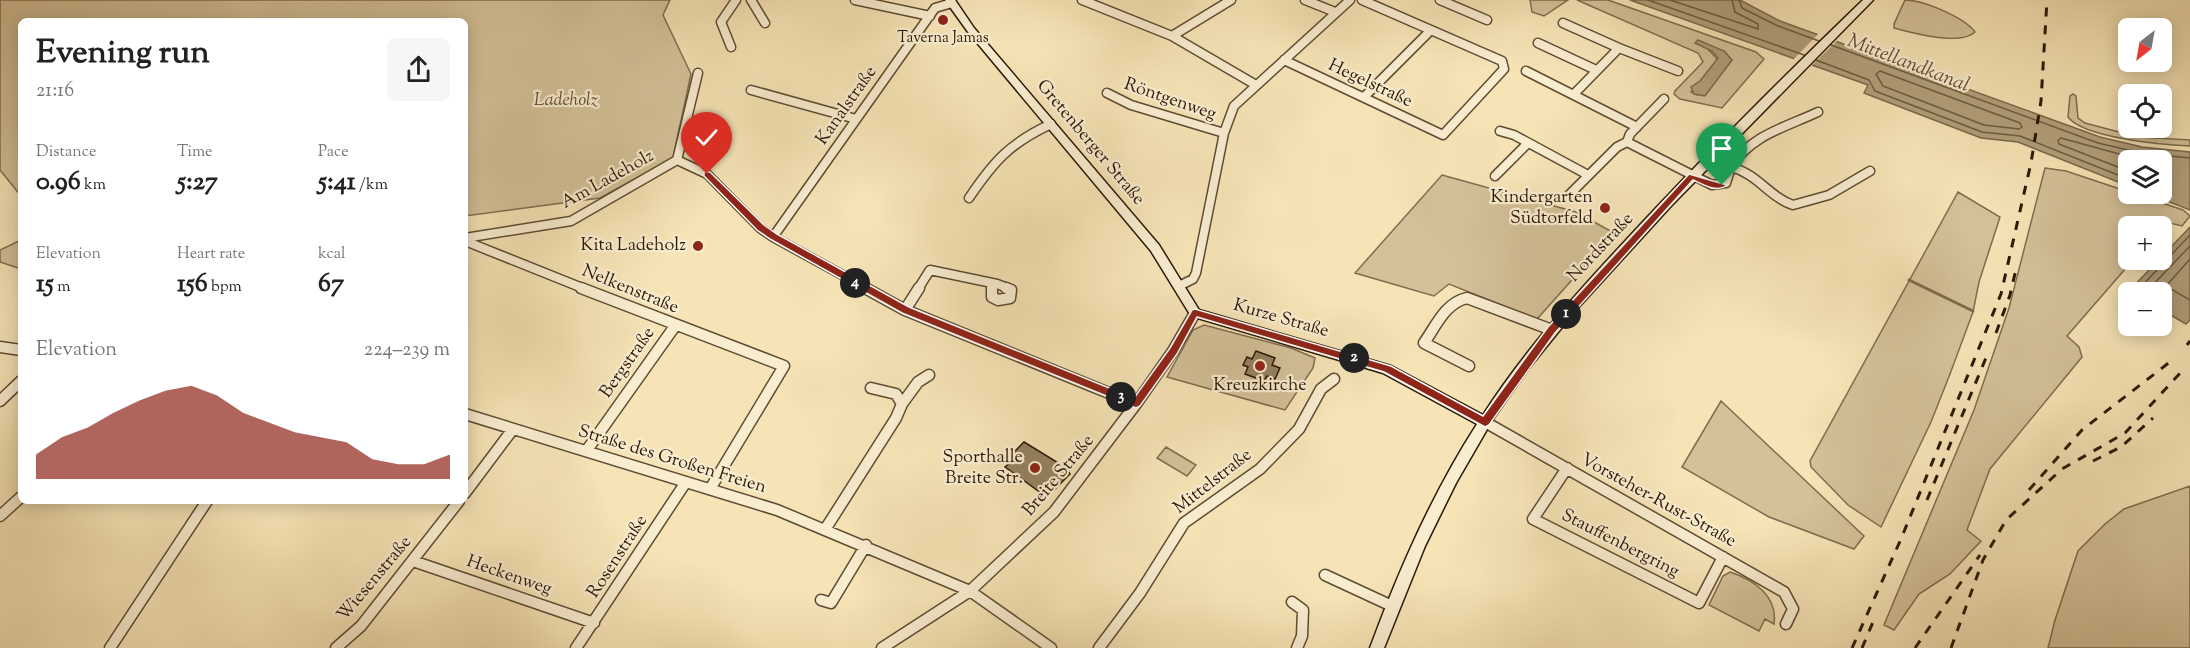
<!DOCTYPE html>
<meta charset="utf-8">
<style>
:root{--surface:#fff;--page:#f6f6f6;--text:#222;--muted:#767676;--accent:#8f2418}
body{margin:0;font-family:"Sorts Mill Goudy",serif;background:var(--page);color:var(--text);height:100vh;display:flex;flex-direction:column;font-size:22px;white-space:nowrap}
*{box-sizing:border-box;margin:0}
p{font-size:20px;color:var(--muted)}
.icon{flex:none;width:33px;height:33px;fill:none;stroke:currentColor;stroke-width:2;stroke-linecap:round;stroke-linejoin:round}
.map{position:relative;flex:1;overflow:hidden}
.sheet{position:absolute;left:18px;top:18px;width:450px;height:486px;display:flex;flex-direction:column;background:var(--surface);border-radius:9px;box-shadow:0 3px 15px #0003}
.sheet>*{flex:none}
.needle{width:39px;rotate:211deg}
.controls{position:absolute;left:2118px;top:18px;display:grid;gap:12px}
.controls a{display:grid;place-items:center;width:54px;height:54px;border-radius:9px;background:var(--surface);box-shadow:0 3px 15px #0003;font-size:30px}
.pin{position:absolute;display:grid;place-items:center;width:51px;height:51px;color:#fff;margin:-62px -26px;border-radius:50% 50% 50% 0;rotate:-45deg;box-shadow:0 0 6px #0007}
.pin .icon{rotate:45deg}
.km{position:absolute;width:30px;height:30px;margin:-15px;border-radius:50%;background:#222;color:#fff;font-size:16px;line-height:30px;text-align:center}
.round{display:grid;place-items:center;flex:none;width:63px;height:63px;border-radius:9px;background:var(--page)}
.summary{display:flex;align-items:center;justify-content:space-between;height:102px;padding:0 18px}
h1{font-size:33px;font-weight:700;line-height:45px}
.stats{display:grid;grid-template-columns:repeat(3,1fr);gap:9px;height:102px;padding:6px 18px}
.stats div{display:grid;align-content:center}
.stats b{font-size:26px;font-weight:700}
.stats small{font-size:16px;font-weight:400}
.stats p{font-size:16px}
.chart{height:168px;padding:12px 18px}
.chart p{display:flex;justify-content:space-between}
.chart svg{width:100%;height:108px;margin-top:6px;fill:var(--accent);opacity:.7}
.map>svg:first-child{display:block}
</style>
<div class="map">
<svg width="2190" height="648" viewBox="0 0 2190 648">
<rect width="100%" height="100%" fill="#f6e4b6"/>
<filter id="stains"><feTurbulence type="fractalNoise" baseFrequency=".00333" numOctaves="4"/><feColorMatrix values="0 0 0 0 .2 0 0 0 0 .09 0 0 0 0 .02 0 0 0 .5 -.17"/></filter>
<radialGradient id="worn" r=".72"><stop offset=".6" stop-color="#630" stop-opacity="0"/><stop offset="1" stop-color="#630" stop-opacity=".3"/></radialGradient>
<path fill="#d4c198" stroke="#806c4f" stroke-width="1.5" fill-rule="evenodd" d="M0,0h670l-7,15 28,59 -18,84 -73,40 -135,18v-195h-444v175l-21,-26z
M1530,0h38l-24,16 -12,-4z
M1577,0h31l148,52 8,7 -42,49 -42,-9 -6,-5 1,-3 28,-29 -5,-9zM1707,48l17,3 8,9 -23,29 -12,6 -6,-3 27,-32z
M1905,0c18,0 59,17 70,32 -14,14 -63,1 -81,-4v-4z
M2073,94l3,2 2,22 7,5 53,14 52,3v6c-26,-1 -106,-8 -122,-29l2,-21z
M2045,168l21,3 117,39 7,6 -8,10 -16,-4 -4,5 -34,-1v34h5l-66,76 12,11 3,10 -92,112 -23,61 14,11 -31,33 -31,20 -25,36 -10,-5 90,-215 35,-102z
M1442,175l134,37 38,21 -77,86 -88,-35 -15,12 -79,-23z
M1958,192l42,25 -21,65 -6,30 -23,62 -19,48 -50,105 -33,-22 -37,-38 -1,-6z
M21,240v29l-21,-7v-12z
M1204,325l87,23 24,10 -2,10 -28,42 -118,-33 26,-47z
M1721,401l143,135 -10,13 -85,-32 -87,-50z
M1166,447l30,18 -9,11 -30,-18z
M2190,486v162h-142l7,-28 23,-69 27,-27 19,-15z
M1730,572c24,8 48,24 44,52l-9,-5 -6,12 -50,-26 14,-29z"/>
<path fill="#b19f7a" stroke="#7c694c" stroke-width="1.5" d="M1630,0h110l40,21 320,116 42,10 48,5v58l-41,-16h13v-34h-34v26l-110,-44 -37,-4 -117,-45 4,-8z
M1698,40l26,11 8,9 -27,36 -11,-2 -3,-7 9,-6 18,-23 -6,-7 -17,-8z
M2190,227v93l-4,4 -24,-14v-18l-33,-1z"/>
<path fill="#f6e4b6" d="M1820,32l19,7 -29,28 -18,-6z"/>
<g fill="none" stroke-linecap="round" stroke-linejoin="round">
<path stroke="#6e5c40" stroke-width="1.5" d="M1648,0l156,55
M1670,0l88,29v-5l-23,-12 -3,-12
M1739,0l3,8 36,18 41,15
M1831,45l267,98 43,10 49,5
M1816,60l53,20 6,11 107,41 38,4 108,43
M1880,71l140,52 2,4 -3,2 -35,-4 -101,-39 -7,-12z
M2128,171l-69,-27 -1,-4 3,-2 80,22
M2190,259l-24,27 24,14
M2136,292l54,-57
M2146,292l44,-46"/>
<path stroke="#7c694c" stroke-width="3" d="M1909,280l64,31"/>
</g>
<path fill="#958262" stroke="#2c1806" stroke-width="1.5" d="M1256,351l19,7 -3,7 8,3 -5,11 -8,-3 -3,5 -19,-7 3,-7 -5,-2 4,-8 5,2z
M1024,442l41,25 5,7 -17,17 -6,-4 -6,6 -36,-26 12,-10 -5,-3z"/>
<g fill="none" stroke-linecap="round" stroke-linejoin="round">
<g stroke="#5e4b32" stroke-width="11">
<path id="minor-far1" d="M751,0l14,23
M855,0l75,16
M1082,0l90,36 84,49
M1305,0l30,12
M1440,0l47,20
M1563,23l56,25
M1172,36l59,-36
M1538,43l58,27
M731,47l-10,-25 15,-22
M1284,60l159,75 61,-66 -2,-8 -140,-61
M1526,71l111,56
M751,90l105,29
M1107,93l24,12 93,28
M1574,94l45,-46 59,23
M1364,97l67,-67
M1500,131l14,4 74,40
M1627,142l85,43 14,-2 5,-16c27,7 38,30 62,38l36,-10 41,-24
M1627,142l3,-8 34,-35
M677,160l30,14 53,54 13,9 95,52
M1731,167c20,-32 55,-40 87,-55
M1495,176l33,-33
M969,198c25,-37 41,-55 82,-74
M1566,198l51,-51 10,-5
M773,237l162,-229 17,-5
M465,238l106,-17 106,-61 21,-87
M465,241l120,48
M992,284v5
M1181,285l12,-6 3,-6 28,-140 10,-27 116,-106
M918,289l12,-19 67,14 13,5"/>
</g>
<g stroke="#5e4b32" stroke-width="13">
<path id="minor" d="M581,288l203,78 -74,123
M865,288l40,22 231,94
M992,288v9l6,3 12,-2 1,-8 -5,-2
M905,310l14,-22
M0,347l21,3
M1469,366l-45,-23c12,-17 21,-40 43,-45l85,32
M0,401l21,-20
M902,404l16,-22 11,-7
M465,414l312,96 193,81 81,57
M1485,422l299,170 9,17 -7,15
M587,450l88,-124
M1567,468l-34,51 166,84 24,-46
M465,493l48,-64
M0,516l21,-19
M826,528l70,-110 6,-14 -6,-10 -25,-6
M413,561l181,62
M1325,575l67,31
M821,600l10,3 35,-58
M1292,602l11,8 -1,26 -5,12
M110,648l97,-147
M336,648l25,-22 98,-125
M576,648l110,-166
M882,648l88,-57 84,-79 82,-108 37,-53 22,-38
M1099,648l41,-55 44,-70 76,-54 39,-40 22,-40 13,-10"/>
</g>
<g stroke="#2c1806" stroke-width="3">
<path id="secondary" d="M945,0h10l19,28 185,217 40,65 192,56 92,49c41,-64 92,-120 144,-176 76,-82 155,-161 236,-239h10l-202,206 -95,104 -47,58 -36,51 -37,64 -31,63 -41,102h-14c29,-78 62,-154 107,-224l-94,-51 -192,-57 -40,-65 -183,-219z"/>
</g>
<use href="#minor-far1" stroke="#f9edd0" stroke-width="8"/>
<use href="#minor" stroke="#f9edd0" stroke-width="10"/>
<use href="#secondary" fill="#f9edd0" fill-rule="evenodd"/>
<path stroke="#2c1806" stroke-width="3" stroke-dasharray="9 9" stroke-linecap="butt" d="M1996,333l14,-38 7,-30
M2187,345l3,-4
M2093,461l28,-14 32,-29
M2029,490l53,-60 93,-72
M1927,500l61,-147
M1852,648l49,-109 100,-245 30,-131 10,-62 6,-101
M1862,648l14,-33
M1915,648l65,-93
M1951,648l32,-88 23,-40 56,-51 63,-36 57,-62"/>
</g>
<path fill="#8f2418" stroke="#fff" stroke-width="1.5" d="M704,172h6l54,53 13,9 132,73 225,91 36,-50 22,-38 3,-1 196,57 92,50 65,-89 141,-153 38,11c-10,8 -23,0 -34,-5l-138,153 -66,92 -4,2 -101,-55 -187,-55 -20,37 -37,52 -4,2 -234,-95 -132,-74 -13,-9 -53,-54z"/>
<g fill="#8f2418" stroke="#f9edd0" stroke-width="2">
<circle cx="943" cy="20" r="6"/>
<circle cx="1605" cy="208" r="6"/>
<circle cx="698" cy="246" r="6"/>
<circle cx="1260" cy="366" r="6"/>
<circle cx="1035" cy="468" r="6"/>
</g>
<g text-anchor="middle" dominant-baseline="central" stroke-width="4.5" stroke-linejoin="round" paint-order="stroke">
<g font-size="15" fill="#2c1806" stroke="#f9edd0">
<text x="943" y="38">Taverna Jamas</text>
</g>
<g font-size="18" fill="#2c1806" stroke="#f9edd0">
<text transform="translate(1370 84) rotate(25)">Hegelstraße</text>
<text transform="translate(1170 100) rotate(19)">Röntgenweg</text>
<text transform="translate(847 106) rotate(-55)">Kanalstraße</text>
<text transform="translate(1090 143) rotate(50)">Gretenberger Straße</text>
<text transform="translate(608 180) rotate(-29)">Am Ladeholz</text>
<text transform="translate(1601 248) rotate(-47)">Nordstraße</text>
<text transform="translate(630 290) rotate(22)">Nelkenstraße</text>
<text transform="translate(1281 319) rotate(16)">Kurze Straße</text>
<text transform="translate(628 363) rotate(-55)">Bergstraße</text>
<text transform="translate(672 460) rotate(17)">Straße des Großen Freien</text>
<text transform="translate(1059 476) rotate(-50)">Breite Straße</text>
<text transform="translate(1213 482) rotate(-38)">Mittelstraße</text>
<text transform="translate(1658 501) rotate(29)">Vorsteher-Rust-Straße</text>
<text transform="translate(1620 544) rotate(27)">Stauffenbergring</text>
<text transform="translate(618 557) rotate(-57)">Rosenstraße</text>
<text transform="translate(509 576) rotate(19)">Heckenweg</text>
<text transform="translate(375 579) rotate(-50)">Wiesenstraße</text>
</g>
<g font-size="18" font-style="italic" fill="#5e4b32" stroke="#f9edd0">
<text x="566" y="101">Ladeholz</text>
</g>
<g font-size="18" fill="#2c1806" stroke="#f9edd0" text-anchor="end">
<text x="1593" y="198">Kindergarten<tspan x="1593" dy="21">Südtorfeld</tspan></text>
<text x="686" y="246">Kita Ladeholz</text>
<text x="1260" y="386" text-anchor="middle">Kreuzkirche</text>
<text x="1023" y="458">Sporthalle<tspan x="1023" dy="21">Breite Str.</tspan></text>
</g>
<g font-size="20" font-style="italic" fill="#614e34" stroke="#f9edd0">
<text transform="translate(1908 64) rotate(21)">Mittellandkanal</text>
</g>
</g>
<rect width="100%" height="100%" filter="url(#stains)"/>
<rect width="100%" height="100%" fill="url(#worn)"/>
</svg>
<div class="controls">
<a><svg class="needle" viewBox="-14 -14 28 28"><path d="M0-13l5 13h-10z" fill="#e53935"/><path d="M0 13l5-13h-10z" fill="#767676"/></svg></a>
<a><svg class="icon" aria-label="locate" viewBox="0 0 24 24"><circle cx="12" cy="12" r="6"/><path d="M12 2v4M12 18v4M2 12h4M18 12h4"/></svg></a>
<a><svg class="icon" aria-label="layers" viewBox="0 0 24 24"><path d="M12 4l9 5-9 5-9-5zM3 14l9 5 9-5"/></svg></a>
<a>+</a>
<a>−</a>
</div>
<div class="pin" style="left:1722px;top:185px;background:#1e9e55"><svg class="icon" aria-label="arrive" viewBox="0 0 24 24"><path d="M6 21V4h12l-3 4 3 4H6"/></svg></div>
<div class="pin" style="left:707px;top:174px;background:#d93025"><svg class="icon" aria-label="check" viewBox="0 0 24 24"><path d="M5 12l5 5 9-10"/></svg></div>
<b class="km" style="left:1566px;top:314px">1</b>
<b class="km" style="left:1354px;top:358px">2</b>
<b class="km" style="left:1121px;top:397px">3</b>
<b class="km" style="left:855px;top:283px">4</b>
<section class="sheet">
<div class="summary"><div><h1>Evening run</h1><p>21:16</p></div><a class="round"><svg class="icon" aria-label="share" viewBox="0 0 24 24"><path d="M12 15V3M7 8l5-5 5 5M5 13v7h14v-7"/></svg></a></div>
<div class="stats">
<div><p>Distance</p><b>0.96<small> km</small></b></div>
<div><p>Time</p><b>5:27</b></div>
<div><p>Pace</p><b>5:41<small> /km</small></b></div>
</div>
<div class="stats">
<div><p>Elevation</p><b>15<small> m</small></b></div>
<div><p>Heart rate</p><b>156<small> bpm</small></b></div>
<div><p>kcal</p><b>67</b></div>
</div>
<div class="chart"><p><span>Elevation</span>224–239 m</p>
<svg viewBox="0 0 160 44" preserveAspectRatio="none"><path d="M0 44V34L10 27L20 23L30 17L40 12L50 8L60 6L70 10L80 17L90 21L100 25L110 27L120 29L130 36L140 38L150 38L160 34V44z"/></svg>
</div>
</section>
</div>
